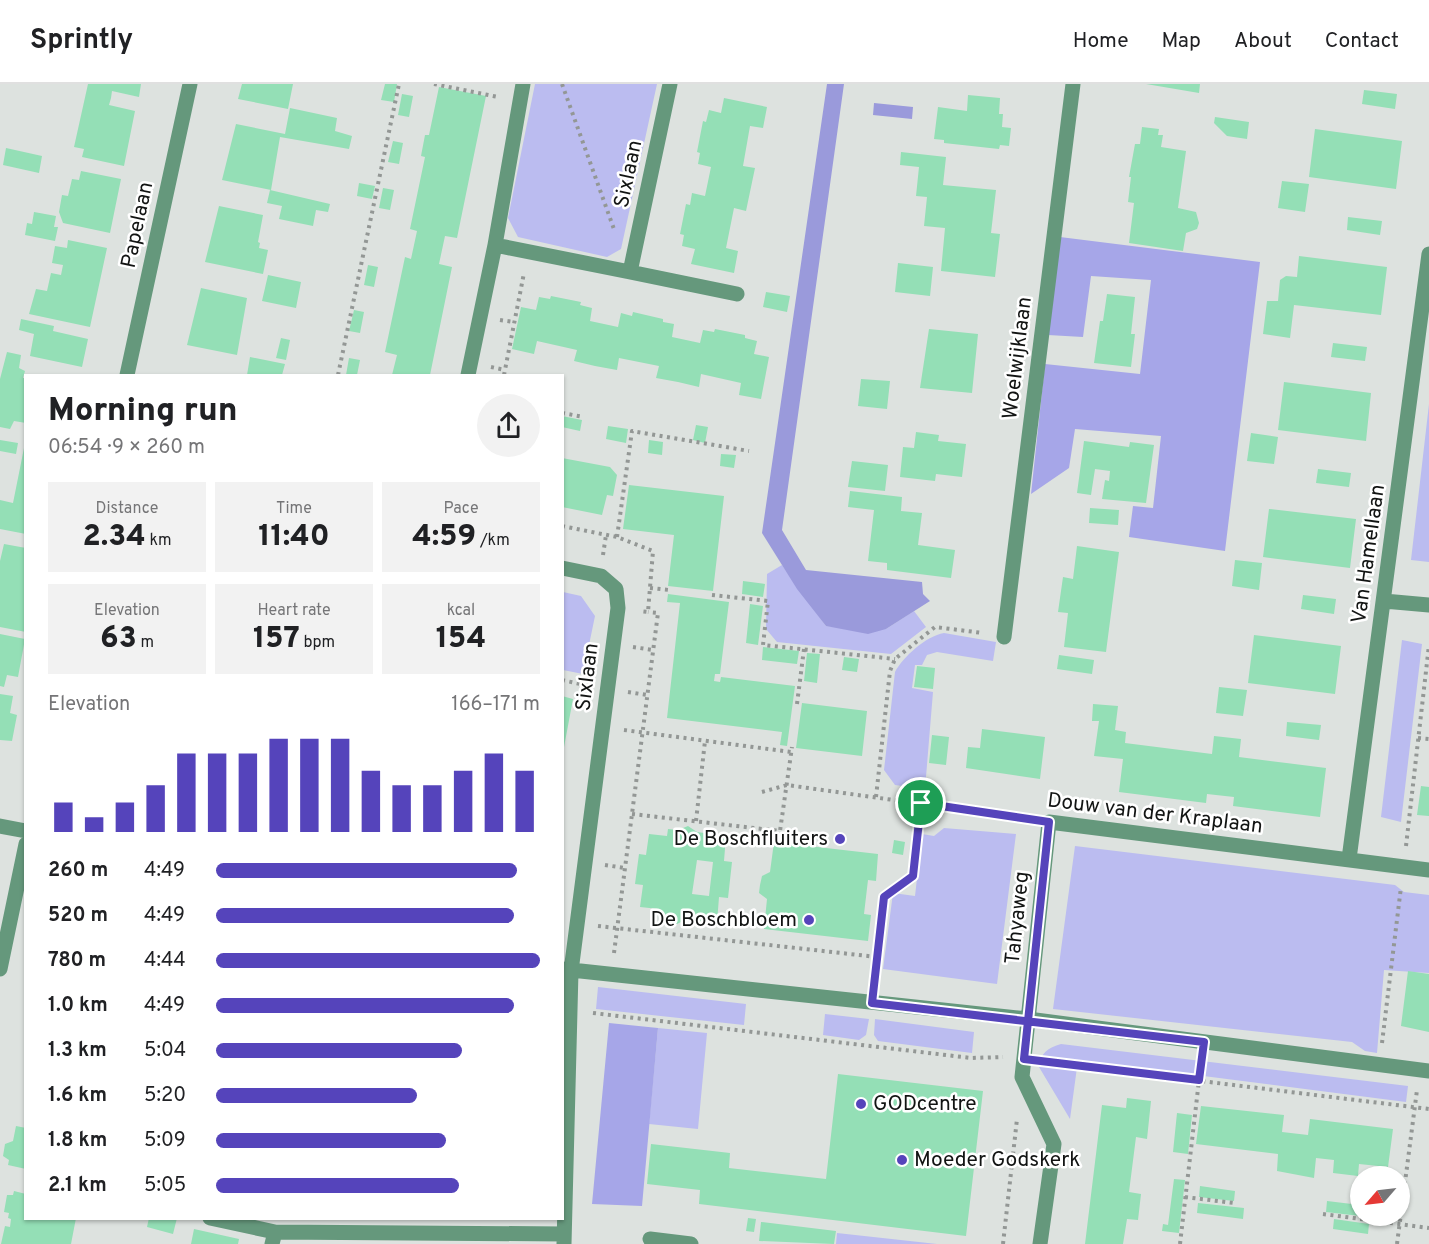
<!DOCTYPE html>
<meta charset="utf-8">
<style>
:root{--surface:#fff;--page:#f2f2f2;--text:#202124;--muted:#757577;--line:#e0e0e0;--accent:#54b}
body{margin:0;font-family:Overpass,sans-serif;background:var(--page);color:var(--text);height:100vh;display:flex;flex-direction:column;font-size:22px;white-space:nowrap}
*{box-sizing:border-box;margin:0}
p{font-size:20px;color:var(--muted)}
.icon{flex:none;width:33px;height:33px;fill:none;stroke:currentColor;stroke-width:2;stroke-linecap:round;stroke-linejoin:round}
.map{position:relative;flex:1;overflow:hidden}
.panel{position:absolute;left:24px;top:290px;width:540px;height:846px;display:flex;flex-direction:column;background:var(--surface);border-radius:0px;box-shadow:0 2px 4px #0004}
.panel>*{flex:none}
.needle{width:39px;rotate:242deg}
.tools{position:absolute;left:1350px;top:1082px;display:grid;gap:12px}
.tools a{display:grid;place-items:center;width:60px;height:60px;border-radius:50%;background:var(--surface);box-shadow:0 2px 4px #0004;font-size:30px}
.pin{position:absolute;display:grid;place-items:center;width:51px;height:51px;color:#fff;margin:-26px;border:3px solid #fff;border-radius:50%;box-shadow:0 2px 6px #0007}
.round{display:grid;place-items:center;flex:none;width:63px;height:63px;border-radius:32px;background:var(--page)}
.head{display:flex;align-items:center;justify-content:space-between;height:102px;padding:0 24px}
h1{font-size:33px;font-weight:800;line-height:45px}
.stats{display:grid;grid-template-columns:repeat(3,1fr);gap:9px;height:102px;padding:6px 24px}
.stats div{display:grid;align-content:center;border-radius:0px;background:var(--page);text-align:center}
.stats b{font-size:30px;font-weight:800}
.stats small{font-size:16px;font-weight:400}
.stats p{font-size:16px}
.chart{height:168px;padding:12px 24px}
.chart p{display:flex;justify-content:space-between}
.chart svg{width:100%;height:108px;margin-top:6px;stroke:var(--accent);stroke-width:6}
ul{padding:0 24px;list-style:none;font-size:20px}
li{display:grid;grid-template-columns:96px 72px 1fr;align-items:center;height:45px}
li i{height:15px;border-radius:8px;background:var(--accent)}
header{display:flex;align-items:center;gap:36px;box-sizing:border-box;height:84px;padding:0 30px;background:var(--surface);border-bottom:2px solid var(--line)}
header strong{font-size:28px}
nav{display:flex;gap:33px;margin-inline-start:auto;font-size:21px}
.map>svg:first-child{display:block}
</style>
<header>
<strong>Sprintly</strong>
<nav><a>Home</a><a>Map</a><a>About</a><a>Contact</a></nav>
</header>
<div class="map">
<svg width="1429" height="1160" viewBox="0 0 1429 1160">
<rect width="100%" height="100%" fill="#dde2df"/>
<path fill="#bbbcf0" d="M535,0h122l-36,165 -14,8 -89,-20 -10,-19z
M1429,320v158l-18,-2z
M782,481l44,61 60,3 28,-18 12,16 -35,27 -114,-12 -11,-13 1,-55z
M563,508l18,4 14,20 -12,58 -20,-4z
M944,549l52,9 -3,19 -56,-9 -10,3 -5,10h-7l-3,23 21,4 -8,97 -30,-4 -11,-15 11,-98c8,-15 31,-36 49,-39z
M1402,556l20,4 -21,178 -20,-5z
M944,744l72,6 -19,150 -114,-15 10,-76 22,3 7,-62 12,2z
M1075,762l320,39 9,7 25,3v78l-45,-3 -7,83 -12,-2 -13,-9 -299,-33z
M598,903l148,17 -2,21 -148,-16z
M825,930l44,5 -3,16 -7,5 -36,-5z
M875,935l99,13 -2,21 -94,-12 -4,-6z
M658,944l49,5 -9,96 -49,-5z
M1061,960l347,42 -2,16 -328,-42 -8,59 -31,-52c1,-14 9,-19 22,-23z
M837,1149l100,11h-101z"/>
<path fill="#a6a6e8" d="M1060,153l200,25 -35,289 -96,-14 4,-31 20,2 8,-72 -86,-7 -6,39 -38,26 14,-130 95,10 11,-94 -60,-4 -8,61 -35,-2z
M609,939l49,5 -16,178 -50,-2z"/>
<path fill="#9a9adb" d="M827,0h17l-62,446 24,40 116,12 1,12 7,7 -44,28 -18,5 -42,-8 -29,-37 -35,-56z
M874,19l39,4 -1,12 -39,-4z"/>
<path fill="#94dfb6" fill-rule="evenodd" d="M88,0h53l-2,13 -27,-6 -1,7 -2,7 26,6 -11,55 -42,-9 2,-8 -10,-2z
M242,0h51l-5,25 -50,-10z
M385,0h12l-3,18 -13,-2z
M1146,0h54l-1,9z
M439,3l47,9 -29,142 -12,-2 -6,28 13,3 -22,108h-38l5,-20 -12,-3 20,-95 6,2 6,-28 -7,-2 15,-72 -4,-1 4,-21h4z
M1364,6l33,4 -2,15 -33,-5z
M402,10l11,2 -4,21 -11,-2z
M968,11l32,3 -1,16h4l-1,13 9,1 -2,18 -9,-1 -1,4 -55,-6v-3l-10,-1 4,-32 29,4z
M724,14l43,9 -4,21 -13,-2 -7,40 12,2 -9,43 -12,-3 -8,40 12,3 -4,22 -43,-9 4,-15 -13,-3 2,-11 -4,-1 6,-30 4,1 2,-12 13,3 6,-29 -13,-3 2,-11 -3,-1 6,-31 3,1 3,-12 12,3z
M290,24l47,10 -2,13 17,5 -3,13 -69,-12 -9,53 -49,-10 14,-56 49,10z
M1215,33l34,5 -2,17 -20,-3 -13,-13z
M1142,43l17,2 -1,6h5l-2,12 25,4 -8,57 18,4 3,11 -2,6 -11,4 -3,18 -54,-8 5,-40 -6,-1 3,-25h-2l6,-33h5z
M1315,45l87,12 -6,48 -87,-12z
M393,57l10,2 -4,21 -11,-2z
M6,64l36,8 -3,17 -36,-8z
M901,68l45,5 -3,28 53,5 -5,43 9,1 -5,43 -54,-6 4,-43 -21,-2 3,-29 -11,-1 3,-29 -19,-2z
M81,87l40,8 -11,54 -47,-10 -4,-11 3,-17 6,1 4,-17 7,1z
M1282,97l27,3 -4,28 -27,-4z
M359,99l16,3 -3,13 -15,-3z
M383,104l11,2 -4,20 -11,-2z
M270,106l60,14 -2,8 -12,-2 -3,16 -34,-7 3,-13 -15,-3z
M219,122l44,9 -5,27 2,1 -1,5 9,2 -5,24 -58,-12z
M34,128l22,4 -2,11h4l-3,14 -30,-6 2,-12 5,1z
M1348,133l34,4 -2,14 -33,-5z
M68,156l39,8 -17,79 -61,-13 7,-25 11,2 4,-18 10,2 2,-10 -11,-2 3,-17 12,2z
M1299,172l88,11 -6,48 -87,-10 -4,33 -27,-4 4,-33h11l2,-21 6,-4 11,1z
M898,179l35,4 -3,29 -35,-4z
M368,181l10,2 -4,20 -10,-2z
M268,191l33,7 -5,26 -34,-7z
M201,204l46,10 -10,57 -50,-10z
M766,208l24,4 -3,16 -24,-5z
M1107,210l28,3 -4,37h4l-4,33 -37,-4 6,-42h3z
M551,212l30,6 -1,3 12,3 -2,13 28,6 3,-14 11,3 1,-4 30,7v3l11,2 -2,13 28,6 3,-13 11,2 1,-3 30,6v3l12,3 -3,13 15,3 -8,42 -22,-4 2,-12 -40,-9 -2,13 -21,-5 -22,-4 3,-12 -40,-8 -2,12 -22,-4 -21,-5 3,-11 -40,-9 -3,13 -22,-5 9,-42 15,3 3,-13 11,2z
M354,226l10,2 -4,21 -11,-2z
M21,235l33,7 -1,5 35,8 -6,28 -52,-11 4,-22 -15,-4z
M929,245l49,5 -6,59 -52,-5z
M281,254l9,2 -4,20 -10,-2z
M1333,259l34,4 -2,14 -34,-4z
M7,268l14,3 -2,13 6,3 -2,7h3v45l-12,-2 -4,8 -10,-2v-48z
M250,273l35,7 -3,11h-35z
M349,274l11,2 -3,15h-11z
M861,295l29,2 -3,28 -29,-3z
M1284,298l87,11 -5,48 -88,-11z
M562,332l20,4 -2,11 -18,-4z
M696,341l12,2 -3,16 -12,-3z
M608,342l20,3 -2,14 -20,-4z
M916,348l23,3 -1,6 28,3 -4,33 -26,-3 -1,7 -35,-4 3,-30 11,1z
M1251,349l27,4 -4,27 -27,-3z
M0,356l18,3 -2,11 -16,-3z
M649,356l14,2 -1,13 -14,-2z
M1084,357l45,6 1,-5 24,3 -8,58 -44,-4 3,-19 4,1 1,-10 -15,-2 -4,26 -14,-2z
M24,364h2v86l-26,-5v-29l13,3z
M721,370l15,1 -2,13 -14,-2z
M562,374l48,9 7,8 -4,21 -6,-1 -5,20 -40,-8z
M852,377l36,4 -3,26 -37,-4z
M1318,385l33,4 -2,14 -33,-4z
M629,401l95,11 -11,95 -45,-5 6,-51 -51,-6z
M850,407l52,6 -1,14 21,2 -4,32 37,5 -4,28 -64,-8v-7l-19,-2 6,-51 -26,-3z
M1090,424l29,2 -1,15 -29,-2z
M1269,425l87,10 -6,49 -87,-11z
M4,460l22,4v84l-26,-5v-66z
M1077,462l42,6 -13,100 -42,-5 4,-34 -10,-1 5,-35 10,2z
M1235,476l27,3 -3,27 -27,-4z
M743,497l22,3 -2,13 -21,-3z
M668,510l61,8 -9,72h-5l-1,7 6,1 1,-5 74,9 -8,60 -7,-1 2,-13 -115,-14 13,-115 -13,-1z
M1303,511l33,4 -2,15 -33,-5z
M750,520l13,2 -5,39 -12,-2z
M0,550l25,5 -7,38 -11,-2 -3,12 -4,-1z
M1254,551l87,11 -6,48 -87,-11z
M763,563l36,4 -2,13 -35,-4z
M807,569l13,1 -3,29 -13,-2z
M1059,571l35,5 -2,14 -35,-5z
M844,573l15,2 -2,13 -15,-2z
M917,582l18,2 -2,21 -19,-2z
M1219,603l28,3 -4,26 -27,-3z
M0,610l13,2 -3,17 7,2 -5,26 -12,-1z
M562,612l11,3 -9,48h-2z
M802,619l65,8 -5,45 -66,-8z
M1093,620l25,2 -3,24 11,2 -1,11 87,11 2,-18 27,3 -2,18 87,11 -6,49 -87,-11 1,-9 -27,-3 -1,9 -87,-11 4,-33 -29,-3 5,-35h-7z
M1287,638l34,3 -2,15 -33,-4z
M982,645l63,8 -5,42 -74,-11 2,-21 12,1z
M932,651l17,2 -3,28 -17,-2z
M1421,702l8,1v29l-12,-1z
M688,742l9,6 29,4 -2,25 8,1 -4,36 -9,-1 -2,26 -30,-4 -10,5 -9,-7 -10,-1 1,-7 -19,-2 3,-22 -8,-1 4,-30 7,1 3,-21 18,2 1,-7 10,1zM697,776l16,2 -4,34 -17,-2z
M894,756l11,2 -2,13 -11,-2z
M774,758l104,12 -2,27 -8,-1 -4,34 7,1 -3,26 -104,-12 3,-30 -8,-6 1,-8 2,-9 8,-4z
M1408,887l21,3v58l-28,-6z
M838,990l145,17 -17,145 -267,-32 1,-14 -53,-6 4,-40 79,9 -1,15 97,11z
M1127,1014l24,3 -4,38 -11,-2 -7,55 12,2 -3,26 -11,-1 -4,25h-38l17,-139 24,3z
M1201,1022l83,9 -2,17 26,3 2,-16 83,10 -5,38 -29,-3 -1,12 -25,-3 1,-13 -18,-2 -2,20 -37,-7 1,-17 -82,-10z
M1177,1029l15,2 -4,39 -15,-2z
M16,1042l10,2v41l-18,-4 1,-5 -6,-4 2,-12 8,-3z
M1174,1095l11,1 -6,53 -17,-2 1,-7 5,1z
M1200,1102l35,5 -1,10 -35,-4z
M14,1107l12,3v24h50l-5,26h-70l4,-18 5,1 1,-8 -3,-1 1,-5 -5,-1 3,-17h6z
M1327,1117l33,4v11l-34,-4z
M1198,1119l46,5 -1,11 -46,-6z
M149,1134h28l-4,16 -26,-7z
M748,1134l8,1 -2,13 -8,-1z
M1334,1135l35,5 -1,10 -35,-5z
M761,1138l75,9 -2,13 -75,-3z
M194,1145l45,10 -1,5h-47z"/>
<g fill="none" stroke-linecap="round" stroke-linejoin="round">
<path stroke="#939795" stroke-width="4" stroke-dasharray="3 4.5" stroke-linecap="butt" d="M434,0l64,13
M562,0l53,148
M500,236l14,2
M491,283l14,3
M338,291l61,-291
M504,291l20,-102
M562,329l22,4
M562,442l55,11 36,14 -5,61 -9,-1
M617,453l15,-106 117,20
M603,471l3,-20
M650,504l19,2
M712,511l56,6 -5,44 132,14
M633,563l20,3
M562,596l23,5
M628,608l19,3
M797,620l7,-55
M624,646l167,22
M1418,654l11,1
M762,708l25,-7 241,34
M876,713l14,-126 5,-12 40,-32 48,6
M632,730l148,17 12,-84
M696,737l9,-80
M1406,762l23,-201
M605,781l20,3
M598,842l279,31
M614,869l44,-340 -10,-1
M874,897l10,-84 29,-21 8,-73
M593,929l378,45 32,-1
M1382,959l19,-156
M1046,978l383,47
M1185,1113l49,6
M1323,1130l106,14
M1003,1160l14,-125
M1180,1160l21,-181
M1397,1160l20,-154"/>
<path stroke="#65987c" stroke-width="15" d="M495,161l135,27 40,-188
M630,188l107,22
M127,291l63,-291
M468,291l27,-130 28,-161
M562,484l39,8 15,13 2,19 -47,363 -7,273
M1384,517l45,4
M1004,553l69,-553
M0,742l26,5
M1349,775l80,-605
M0,885l26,-125
M562,885l466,50 401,52
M210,1134l65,14
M650,1155l41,5
M272,1160l3,-12 289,2
M1040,1160l14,-100 -32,-67 27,-255 380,48"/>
</g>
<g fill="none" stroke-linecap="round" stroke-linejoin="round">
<g stroke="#fff" stroke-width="12">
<path id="route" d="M921,719l128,19c-9,79 -17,158 -25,237l175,21 5,-38 -332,-39 12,-106 29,-21 8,-73"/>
</g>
<use href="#route" stroke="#54b" stroke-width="8"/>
</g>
<g fill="#54b" stroke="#fff" stroke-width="2">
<circle cx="840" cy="755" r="6"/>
<circle cx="809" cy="836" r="6"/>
<circle cx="861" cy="1020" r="6"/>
<circle cx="902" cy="1076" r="6"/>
</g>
<g text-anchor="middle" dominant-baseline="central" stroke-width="5" stroke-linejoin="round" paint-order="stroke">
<g font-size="21" fill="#121413" stroke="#fff">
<text transform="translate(629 90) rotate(-78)">Sixlaan</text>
<text transform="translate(138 141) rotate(-78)">Papelaan</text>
<text transform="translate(1018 274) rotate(-83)">Woelwijklaan</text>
<text transform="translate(1369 470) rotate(-82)">Van Hamellaan</text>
<text transform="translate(588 593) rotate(-83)">Sixlaan</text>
<text transform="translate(1155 730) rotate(7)">Douw van der Kraplaan</text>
<text transform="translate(1018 834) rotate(-84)">Tahyaweg</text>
</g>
<g font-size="21" fill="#121413" stroke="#fff" text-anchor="end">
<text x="828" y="755">De Boschfluiters</text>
<text x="797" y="836">De Boschbloem</text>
<text x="873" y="1020" text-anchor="start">GODcentre</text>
<text x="914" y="1076" text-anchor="start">Moeder Godskerk</text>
</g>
</g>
</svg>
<div class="tools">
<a><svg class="needle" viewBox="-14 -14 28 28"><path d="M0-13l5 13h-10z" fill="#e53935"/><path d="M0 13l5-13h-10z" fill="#757577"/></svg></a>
</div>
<div class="pin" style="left:921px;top:719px;background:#1e9e55"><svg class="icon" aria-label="arrive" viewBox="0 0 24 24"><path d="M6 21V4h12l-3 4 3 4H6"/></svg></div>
<section class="panel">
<div class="head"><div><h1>Morning run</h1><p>06:54 · 9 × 260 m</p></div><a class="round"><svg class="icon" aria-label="share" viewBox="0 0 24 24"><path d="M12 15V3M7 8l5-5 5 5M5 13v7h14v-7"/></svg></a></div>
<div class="stats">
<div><p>Distance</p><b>2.34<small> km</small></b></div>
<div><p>Time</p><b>11:40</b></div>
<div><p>Pace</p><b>4:59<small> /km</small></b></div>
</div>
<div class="stats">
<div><p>Elevation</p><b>63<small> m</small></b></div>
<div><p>Heart rate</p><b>157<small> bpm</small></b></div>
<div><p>kcal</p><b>154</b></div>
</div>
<div class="chart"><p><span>Elevation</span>166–171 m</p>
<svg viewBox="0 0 160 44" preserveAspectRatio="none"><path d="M5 44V32M15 44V38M25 44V32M35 44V25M45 44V12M55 44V12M65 44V12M75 44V6M85 44V6M95 44V6M105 44V19M115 44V25M125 44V25M135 44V19M145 44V12M155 44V19"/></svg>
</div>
<ul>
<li><b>260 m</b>4:49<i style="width:93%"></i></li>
<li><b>520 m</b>4:49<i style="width:92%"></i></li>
<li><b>780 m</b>4:44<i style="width:100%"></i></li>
<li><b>1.0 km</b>4:49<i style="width:92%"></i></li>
<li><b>1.3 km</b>5:04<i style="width:76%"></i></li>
<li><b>1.6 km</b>5:20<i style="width:62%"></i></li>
<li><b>1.8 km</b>5:09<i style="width:71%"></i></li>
<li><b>2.1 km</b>5:05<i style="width:75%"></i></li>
</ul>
</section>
</div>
